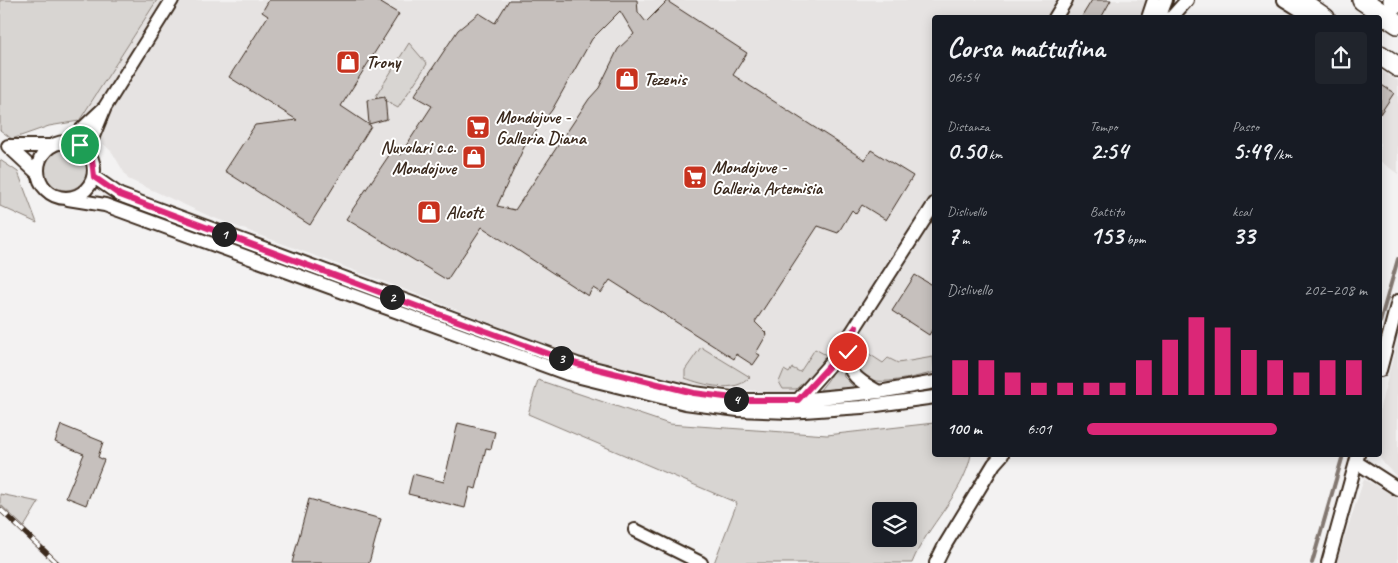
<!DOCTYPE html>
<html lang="it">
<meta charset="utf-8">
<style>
:root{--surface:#171b24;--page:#20242c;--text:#f1f3f6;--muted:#9ea1a6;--accent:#db2777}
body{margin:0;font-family:Caveat,sans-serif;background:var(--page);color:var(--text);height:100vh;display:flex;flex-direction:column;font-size:19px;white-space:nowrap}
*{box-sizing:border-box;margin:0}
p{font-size:16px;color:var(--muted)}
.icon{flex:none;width:28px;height:28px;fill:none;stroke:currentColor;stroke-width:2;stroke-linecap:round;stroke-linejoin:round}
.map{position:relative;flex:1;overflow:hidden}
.side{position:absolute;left:932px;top:15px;width:450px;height:442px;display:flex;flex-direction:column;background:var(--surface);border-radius:5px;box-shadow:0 2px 12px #0003}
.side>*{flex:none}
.tools{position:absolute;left:872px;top:502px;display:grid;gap:10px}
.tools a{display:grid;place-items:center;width:45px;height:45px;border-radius:5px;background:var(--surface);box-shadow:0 2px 12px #0003;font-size:25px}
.pin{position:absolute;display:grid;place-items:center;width:42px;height:42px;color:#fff;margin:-21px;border:2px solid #fff;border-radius:50%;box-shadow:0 1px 5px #0007}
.km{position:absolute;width:25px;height:25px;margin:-12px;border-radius:50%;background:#222;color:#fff;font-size:14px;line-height:25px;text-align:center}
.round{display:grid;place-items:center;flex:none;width:52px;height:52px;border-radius:5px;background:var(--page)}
.overview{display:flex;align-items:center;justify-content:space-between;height:85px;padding:0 15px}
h1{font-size:28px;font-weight:700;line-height:38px}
.metrics{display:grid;grid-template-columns:repeat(3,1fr);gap:8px;height:85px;padding:5px 15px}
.metrics div{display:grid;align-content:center}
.metrics b{font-size:25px;font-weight:700}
.metrics small{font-size:14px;font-weight:400}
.metrics p{font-size:14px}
.chart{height:140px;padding:10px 15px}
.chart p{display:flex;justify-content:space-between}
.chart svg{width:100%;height:90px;margin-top:5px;stroke:var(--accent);stroke-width:6}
ul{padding:0 15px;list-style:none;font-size:16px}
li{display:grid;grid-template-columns:80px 60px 1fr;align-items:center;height:38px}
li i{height:12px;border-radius:6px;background:var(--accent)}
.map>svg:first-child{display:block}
</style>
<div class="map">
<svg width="1398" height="563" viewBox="0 0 1398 563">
<rect width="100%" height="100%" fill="#f3f2f2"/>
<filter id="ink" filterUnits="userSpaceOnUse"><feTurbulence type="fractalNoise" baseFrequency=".02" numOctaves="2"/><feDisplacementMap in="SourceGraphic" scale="10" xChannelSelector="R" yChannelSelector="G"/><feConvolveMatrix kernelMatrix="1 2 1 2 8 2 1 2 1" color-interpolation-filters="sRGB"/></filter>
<g filter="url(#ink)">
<path fill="#e6e3e2" d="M157,0h989l-6,17 -205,1v357l-82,14 -60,5 -85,-7 -109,-21 -185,-73 -205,-77 -81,-37 -16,-27 -33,-31z
M1380,70l18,11v93l-18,-13z
M1398,339v139l-13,-13 -7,-10h2v-48z
M1364,479l34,19v65h-62z"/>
<path fill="#d8d5d2" stroke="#8a8078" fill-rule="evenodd" d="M0,0h157l-78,121 -30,5 -37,13 -12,-9z
M409,43l18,21 -29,44 -22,-12z
M45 169a21 21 0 1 1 42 0a21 21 0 1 1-42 0Z
M0,160l18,12 19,51 -37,-17z
M860,340l6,4 -3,6 20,13 5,-5 10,5 35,-6 2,15c-14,4 -45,11 -59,9 -8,-1 -15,-7 -18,-15 -5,-9 -2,-17 2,-26z
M701,347l49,30c-15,17 -46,8 -65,1v-8z
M815,349l11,6 -11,17 -19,17h-13l-4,-7 5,-12 5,3 3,-5 8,4z
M841,361l3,16 10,10 -34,3 8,-10 8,-16z
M538,380l131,44 158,11 107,-12 1,32h36c-8,40 -44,70 -59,108h-198l23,-60 -209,-89zM881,511h28v28h-28z
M0,494l39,8 -15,25 -24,-23z"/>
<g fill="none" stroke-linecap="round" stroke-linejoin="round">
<path stroke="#827770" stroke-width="4" d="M1380,322l18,-63
M1312,563l31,-108"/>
</g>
<path fill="#c6c0bd" stroke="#3b2a1e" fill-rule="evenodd" d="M269,0h107l23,14 -58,92 30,20 -61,99 -85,-54 30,-46 42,-5 -68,-43 39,-61 -6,-4z
M509,0h128l1,12 8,10 21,-21 80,52 -14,22 132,85 6,-10 42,26 -27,44 -24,-15 -6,9 -4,-4 -14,23 -20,-7 -63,96 12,12 -11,19 4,2 -7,10 -17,-11 -2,5 -124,-79 -9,13 -8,-5 -5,8 -106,-69 -35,53 -101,-61 46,-68 8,4 32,-49 -18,-10 44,-66 21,-17 16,10zM620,11l14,23 -16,15 -19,39 -10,11 -74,111 -18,-4 28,-61 27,-35 40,-71z
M1092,0h19l-10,18h-20z
M1380,84l14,9 -14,21z
M385,97l2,22 -18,5 -2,-24z
M915,275l20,12v38l-6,10 -37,-24z
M458,423l37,9 -4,17 -5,-1 -10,41 -6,-2 -5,21 -57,-14 5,-20 31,8z
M61,425l42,17 -5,15 6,3 -18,45 -20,-8 18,-43 -29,-12z
M309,499l72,20 -12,44h-77z"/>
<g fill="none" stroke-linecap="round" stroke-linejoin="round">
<g stroke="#3b2a1e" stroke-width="16">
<path id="street" d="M1284,0l21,13
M1055,18l11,-18
M1148,18l6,-18
M1159,18l7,-18
M1171,18l16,-18
M105,107l67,-107
M38 170a28 28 0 1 1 56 0a28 28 0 1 1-56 0Z
M68,142l37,-35 -18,44
M37,173l-29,-27h43
M94,177l26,18 457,169 117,29 53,7h51l81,-8 56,-10
M68,199l37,6 463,169 117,29 53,7 51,2 73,-5 73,-10
M853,338c-10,32 -2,39 26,54
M1380,370l18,-69
M798,400l38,-43 99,-154
M1356,462l42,27
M635,530l66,33
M936,563l9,-18 49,-81 8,-9
M1328,563l30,-108"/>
</g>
<g stroke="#3b2a1e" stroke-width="22">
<path id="primary" d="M1299,0l26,18
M1362,0l36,24
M1393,0l5,3
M1380,55l18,12"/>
</g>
<use href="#street" stroke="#fff" stroke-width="12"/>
<use href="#primary" stroke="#fff" stroke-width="19"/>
<g stroke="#3b2a1e" stroke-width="5.5">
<path id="rail" d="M0,509l57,54"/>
</g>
<use href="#rail" stroke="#fff" stroke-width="4" stroke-dasharray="11" stroke-linecap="butt"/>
</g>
</g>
<g fill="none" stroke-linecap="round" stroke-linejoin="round" filter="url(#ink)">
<g stroke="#fff" stroke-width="10">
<path id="route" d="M80,145l12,14 2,18 26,18 299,112 158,57 117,29 54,7h50l33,-36 25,-37 -8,25"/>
</g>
<use href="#route" stroke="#db2777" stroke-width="6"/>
</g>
<defs>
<g id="shop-square" transform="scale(1.25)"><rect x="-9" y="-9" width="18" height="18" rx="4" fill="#c8321e" stroke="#fff"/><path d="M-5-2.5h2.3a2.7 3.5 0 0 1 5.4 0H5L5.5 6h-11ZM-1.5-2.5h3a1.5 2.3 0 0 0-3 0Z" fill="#fff"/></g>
<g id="supermarket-square" transform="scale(1.25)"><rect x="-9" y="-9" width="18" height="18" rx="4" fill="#c8321e" stroke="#fff"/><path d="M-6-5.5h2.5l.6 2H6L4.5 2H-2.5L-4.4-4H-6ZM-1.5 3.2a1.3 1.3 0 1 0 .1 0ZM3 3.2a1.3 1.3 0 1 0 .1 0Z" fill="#fff"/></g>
</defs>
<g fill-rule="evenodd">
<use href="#shop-square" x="348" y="62"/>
<use href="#shop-square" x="627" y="79"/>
<use href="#supermarket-square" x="478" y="127"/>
<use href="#shop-square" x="474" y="157"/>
<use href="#supermarket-square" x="695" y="177"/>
<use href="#shop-square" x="429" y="212"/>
</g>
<g text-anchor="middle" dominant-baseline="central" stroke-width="4" stroke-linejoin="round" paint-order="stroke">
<g font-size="18" font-weight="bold" fill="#3b2a1e" stroke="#fff" text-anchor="start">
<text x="366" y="62">Trony</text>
<text x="644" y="79">Tezenis</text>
<text x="496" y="117">Mondojuve -<tspan x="496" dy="21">Galleria Diana</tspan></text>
<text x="456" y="147" text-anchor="end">Nuvolari c.c.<tspan x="456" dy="21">Mondojuve</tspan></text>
<text x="712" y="167">Mondojuve -<tspan x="712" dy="21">Galleria Artemisia</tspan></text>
<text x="446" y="212">Alcott</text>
</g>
</g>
</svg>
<div class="tools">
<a><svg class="icon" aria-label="layers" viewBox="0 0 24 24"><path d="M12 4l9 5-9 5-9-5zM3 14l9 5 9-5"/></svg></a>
</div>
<div class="pin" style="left:80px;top:145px;background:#1e9e55"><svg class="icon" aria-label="arrive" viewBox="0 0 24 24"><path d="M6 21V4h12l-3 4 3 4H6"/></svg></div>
<div class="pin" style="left:848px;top:352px;background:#d93025"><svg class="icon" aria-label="check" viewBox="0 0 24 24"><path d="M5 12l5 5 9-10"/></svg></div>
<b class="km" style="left:224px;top:234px">1</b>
<b class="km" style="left:392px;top:297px">2</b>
<b class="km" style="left:561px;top:358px">3</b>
<b class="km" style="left:736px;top:399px">4</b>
<section class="side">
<div class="overview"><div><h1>Corsa mattutina</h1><p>06:54</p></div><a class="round"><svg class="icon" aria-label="share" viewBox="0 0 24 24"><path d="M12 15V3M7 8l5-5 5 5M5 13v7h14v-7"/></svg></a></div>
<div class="metrics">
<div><p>Distanza</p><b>0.50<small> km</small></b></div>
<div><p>Tempo</p><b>2:54</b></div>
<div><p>Passo</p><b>5:49<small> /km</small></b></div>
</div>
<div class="metrics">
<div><p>Dislivello</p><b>7<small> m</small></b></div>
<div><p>Battito</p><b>153<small> bpm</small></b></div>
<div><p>kcal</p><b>33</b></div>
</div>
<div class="chart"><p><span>Dislivello</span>202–208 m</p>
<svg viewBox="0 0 160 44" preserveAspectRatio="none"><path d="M5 44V27M15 44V27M25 44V33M35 44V38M45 44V38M55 44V38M65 44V38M75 44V27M85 44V17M95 44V6M105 44V11M115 44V22M125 44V27M135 44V33M145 44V27M155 44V27"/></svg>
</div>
<ul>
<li><b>100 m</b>6:01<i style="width:68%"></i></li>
</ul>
</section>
</div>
